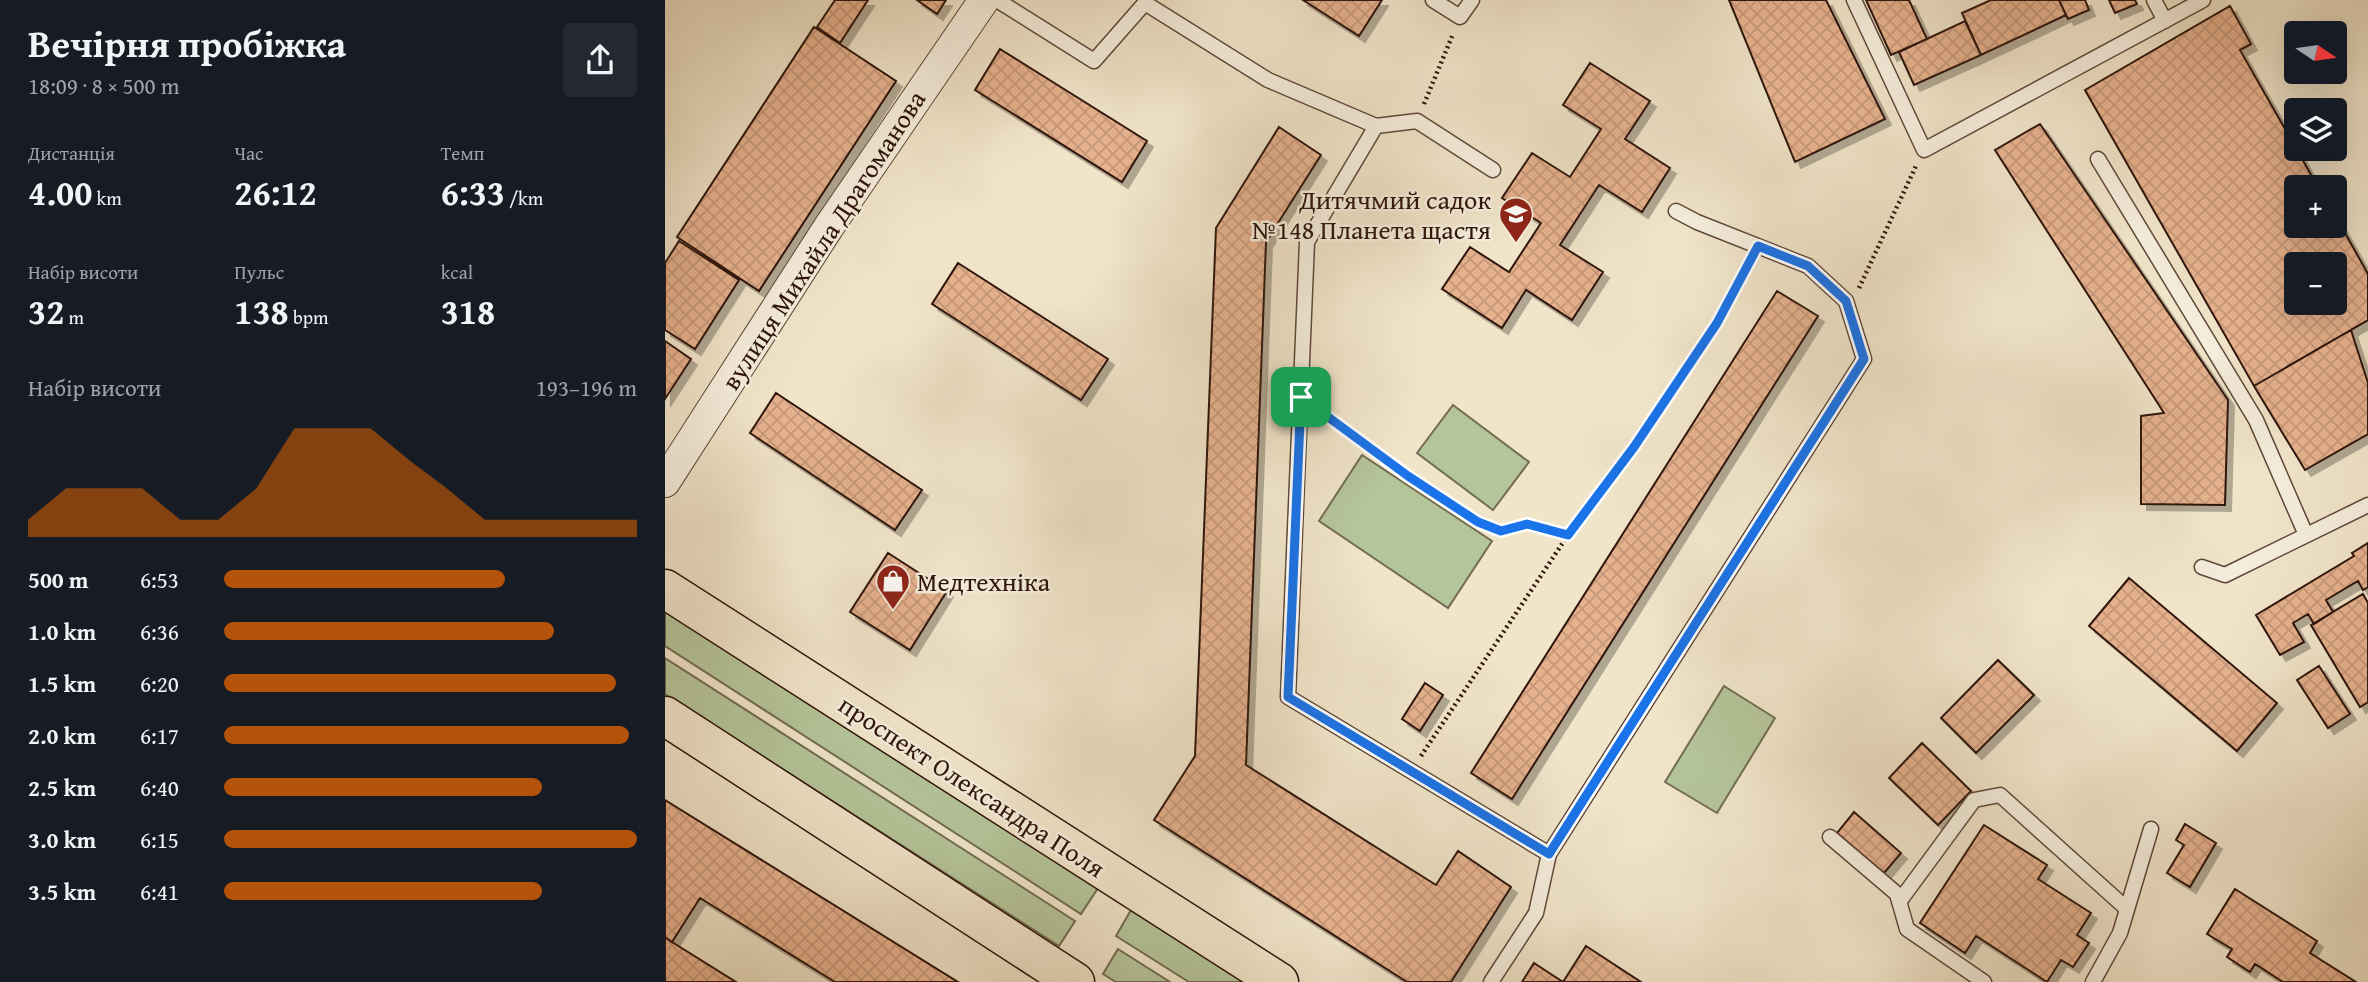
<!DOCTYPE html>
<html lang="uk">
<meta charset="utf-8">
<style>
:root{--surface:#171b24;--page:#242831;--text:#f1f3f6;--muted:#9ea1a6;--accent:#b45309}
body{margin:0;font-family:"Gentium Book Plus",serif;background:var(--page);color:var(--text);height:100vh;display:flex;flex-direction:column;font-size:26px;white-space:nowrap}
*{box-sizing:border-box;margin:0}
p{font-size:23px;color:var(--muted)}
.icon{flex:none;width:38px;height:38px;fill:none;stroke:currentColor;stroke-width:2;stroke-linecap:round;stroke-linejoin:round}
.map{position:relative;flex:1;overflow:hidden}
.sheet{display:flex;flex-direction:column;background:var(--surface);width:665px}
.sheet>*{flex:none}
.needle{width:46px;rotate:103deg}
.controls{position:absolute;left:1619px;top:21px;display:grid;gap:14px}
.controls a{display:grid;place-items:center;width:63px;height:63px;border-radius:7px;background:var(--surface);box-shadow:0 7px 28px #0002;font-size:35px}
.pin{position:absolute;display:grid;place-items:center;width:60px;height:60px;color:#fff;margin:-30px;border-radius:14px;box-shadow:0 4px 10px #0006}
.round{display:grid;place-items:center;flex:none;width:74px;height:74px;border-radius:7px;background:var(--page)}
.headline{display:flex;align-items:center;justify-content:space-between;height:119px;padding:0 28px}
h1{font-size:38px;font-weight:700;line-height:52px}
.stats{display:grid;grid-template-columns:repeat(3,1fr);gap:10px;height:119px;padding:7px 28px}
.stats div{display:grid;align-content:center}
.stats b{font-size:35px;font-weight:700}
.stats small{font-size:19px;font-weight:400}
.stats p{font-size:19px}
.chart{height:196px;padding:14px 28px}
.chart p{display:flex;justify-content:space-between}
.chart svg{width:100%;height:126px;margin-top:7px;fill:var(--accent);opacity:.7}
ul{padding:0 28px;list-style:none;font-size:23px}
li{display:grid;grid-template-columns:112px 84px 1fr;align-items:center;height:52px}
li i{height:18px;border-radius:9px;background:var(--accent)}
main{display:flex;flex:1;min-height:0}
.map>svg:first-child{display:block}
</style>
<main>
<section class="sheet">
<div class="headline"><div><h1>Вечірня пробіжка</h1><p>18:09 · 8 × 500 m</p></div><a class="round"><svg class="icon" aria-label="share" viewBox="0 0 24 24"><path d="M12 15V3M7 8l5-5 5 5M5 13v7h14v-7"/></svg></a></div>
<div class="stats">
<div><p>Дистанція</p><b>4.00<small> km</small></b></div>
<div><p>Час</p><b>26:12</b></div>
<div><p>Темп</p><b>6:33<small> /km</small></b></div>
</div>
<div class="stats">
<div><p>Набір висоти</p><b>32<small> m</small></b></div>
<div><p>Пульс</p><b>138<small> bpm</small></b></div>
<div><p>kcal</p><b>318</b></div>
</div>
<div class="chart"><p><span>Набір висоти</span>193–196 m</p>
<svg viewBox="0 0 160 44" preserveAspectRatio="none"><path d="M0 44V38L10 27L20 27L30 27L40 38L50 38L60 27L70 6L80 6L90 6L100 17L110 27L120 38L130 38L140 38L150 38L160 38V44z"/></svg>
</div>
<ul>
<li><b>500 m</b>6:53<i style="width:68%"></i></li>
<li><b>1.0 km</b>6:36<i style="width:80%"></i></li>
<li><b>1.5 km</b>6:20<i style="width:95%"></i></li>
<li><b>2.0 km</b>6:17<i style="width:98%"></i></li>
<li><b>2.5 km</b>6:40<i style="width:77%"></i></li>
<li><b>3.0 km</b>6:15<i style="width:100%"></i></li>
<li><b>3.5 km</b>6:41<i style="width:77%"></i></li>
</ul>
</section>
<div class="map">
<svg width="1703" height="982" viewBox="0 0 1703 982">
<defs>
<pattern id="building-cross-hatch" width="8" height="8" patternUnits="userSpaceOnUse" patternTransform="scale(1.75)"><rect width="8" height="8" fill="#e6b28e"/><path d="M0 0l8 8M0 8l8-8" fill="none" stroke="#c69879"/></pattern>
<filter id="shadow"><feDropShadow dx="6" dy="6" stdDeviation="0" flood-color="#0004"/></filter>
</defs>
<rect width="100%" height="100%" fill="#f0e4c9"/>
<filter id="stains"><feTurbulence type="fractalNoise" baseFrequency=".00286" numOctaves="4"/><feColorMatrix values="0 0 0 0 .2 0 0 0 0 .09 0 0 0 0 .02 0 0 0 .5 -.17"/></filter>
<radialGradient id="worn" r=".72"><stop offset=".6" stop-color="#630" stop-opacity="0"/><stop offset="1" stop-color="#630" stop-opacity=".3"/></radialGradient>
<path fill="#b5c59a" stroke="#726c52" stroke-width="2" d="M788,405l76,57 -36,48 -76,-57z
M697,455l130,86 -44,67 -129,-87z
M0,610l433,278 -17,26 -416,-268z
M0,658l410,263 -16,25 -394,-252z
M1059,686l51,32 -58,95 -52,-31z
M466,910l114,72h-56l-73,-46z
M453,949l52,33h-54l-13,-8z"/>
<path fill="url(#building-cross-hatch)" stroke="#2e1409" stroke-width="2" fill-rule="evenodd" filter="url(#shadow)" d="M170,0h33l-28,43 -23,-16z
M252,0h29l-9,14z
M638,0h79l-23,36z
M1064,0h97l59,119 -90,43z
M1201,0h43l18,39 -36,16z
M1326,0h68l7,15 -85,40 -19,-42z
M1394,0h26l4,10 -21,9z
M1444,0h26l2,4 -22,9z
M1565,6l21,38 -11,6 78,137h-22v39h39v-11l33,59v46l-114,66 -169,-296zM1631,264h39v39h-39z
M1300,21l16,34 -67,30 -15,-33z
M149,27l82,54 -137,210 -82,-54z
M335,49l147,92 -25,41 -147,-92z
M925,63l60,38 -25,38 45,29 -28,44 -43,-27 -39,60 43,27 -31,48 -46,-30 -24,38 -60,-39 28,-42 39,25 32,-49 -39,-25 30,-45 38,24 31,-48 -38,-24z
M1375,124l188,276 -3,105 -84,-1v-88l23,-3 -169,-263z
M614,127l42,28 -55,87 -20,523 190,120 22,-34 53,36 -60,95h-44l-253,-162 41,-64 21,-528z
M14,241l60,39 -44,69 -30,-19v-67z
M293,263l150,96 -27,41 -149,-96z
M1112,291l41,25 -306,483 -41,-26z
M1686,330l17,53v51l-63,36 -51,-84z
M0,341l26,18 -26,40z
M111,393l146,97 -27,40 -145,-97z
M1703,543v44l-5,3 -5,-9 -32,19 7,12 -19,12 -6,-10 -15,9 11,19 -24,13 -24,-40 98,-59 -2,-3z
M223,553l59,38 -37,59 -60,-38z
M1464,578l148,125 -40,48 -148,-125z
M1698,594l5,9v99l-8,5 -49,-82z
M1333,660l36,35 -58,58 -35,-35z
M1654,666l31,48 -22,14 -31,-48z
M760,683l18,12 -23,36 -18,-12z
M1257,743l49,48 -33,34 -49,-47z
M0,800l293,182h-123l-135,-84 -28,44 -7,-5z
M1189,812l47,41 -17,20 -47,-40z
M1520,824l31,19 -26,44 -23,-14 17,-28 -8,-5z
M1319,825l63,40 -9,14 53,34 -14,22 12,8 -16,24 -12,-7 -14,22 -71,-46 -11,17 -45,-30z
M1570,889l82,52 -7,12 46,29h-73l-28,-18 -5,8 -23,-15 5,-8 -25,-15z
M0,937l7,5 64,40h-71z
M921,946l55,36h-78z
M869,963l29,19h-41z"/>
<g fill="none" stroke-linecap="round" stroke-linejoin="round">
<g stroke="#5e4839" stroke-width="17">
<path id="lane" d="M332,0l97,61 51,-58 123,77 108,46 -69,116 -19,455 261,157
M768,0l27,17 12,-17
M1189,0l70,150 279,-150
M1489,0l11,21
M711,126l41,-5 76,49
M1433,159l158,261 50,115
M1537,567l23,8 143,-70
M1165,837l67,57 10,35 77,53
M1234,902l75,-102 26,-5 127,114
M826,982l45,-69 13,-59 315,-495 -18,-58 -38,-35 -111,-44 -21,-11
M1428,982l27,-49 31,-104"/>
</g>
<g stroke="#5e4839" stroke-width="32">
<path id="street" d="M0,482l163,-254 156,-228"/>
</g>
<g stroke="#2e1409" stroke-width="41">
<path id="primary" d="M0,589l614,393
M0,716l410,266"/>
</g>
<path stroke="#2e1409" stroke-width="4.5" stroke-dasharray="2 3.5" stroke-linecap="butt" d="M759,104l29,-70
M1194,288l57,-122
M653,410l90,66 70,46 23,9 26,-7 41,11
M756,756l147,-221 66,-88 83,-124 32,-61"/>
<use href="#lane" stroke="#f5eddc" stroke-width="14"/>
<use href="#street" stroke="#f5eddc" stroke-width="30"/>
<use href="#primary" stroke="#f0e4c9" stroke-width="38"/>
</g>
<g fill="none" stroke-linecap="round" stroke-linejoin="round">
<g stroke="#fff" stroke-width="14">
<path id="route" d="M1093,246l50,20 38,35 18,58 -315,495 -261,-157 13,-300 107,79 70,46 23,9 26,-7 41,11 66,-88 83,-124z"/>
</g>
<use href="#route" stroke="#1a73e8" stroke-width="9"/>
</g>
<defs>
<g id="school-pin" transform="scale(1.75)"><path d="M0 17L-7.5 6A9.5 9.5 0 1 1 7.5 6Z" fill="#8f2418" stroke="#f5eddc"/><path d="M0-5L7-2L0 1L-7-2ZM-4 1L0 2.5L4 1V4Q0 6-4 4Z" fill="#fff"/></g>
<g id="shop-pin" transform="scale(1.75)"><path d="M0 17L-7.5 6A9.5 9.5 0 1 1 7.5 6Z" fill="#8f2418" stroke="#f5eddc"/><path d="M-5-2.5h2.3a2.7 3.5 0 0 1 5.4 0H5L5.5 6h-11ZM-1.5-2.5h3a1.5 2.3 0 0 0-3 0Z" fill="#fff"/></g>
</defs>
<g fill-rule="evenodd">
<use href="#school-pin" x="851" y="214"/>
<use href="#shop-pin" x="228" y="581"/>
</g>
<g text-anchor="middle" dominant-baseline="central" stroke-width="5" stroke-linejoin="round" paint-order="stroke">
<g font-size="26" fill="#2e1409" stroke="#f5eddc" text-anchor="end">
<text x="826" y="199">Дитячмий садок<tspan x="826" dy="30">№148 Планета щастя</tspan></text>
<text x="252" y="581" text-anchor="start">Медтехніка</text>
</g>
<g font-size="26" fill="#2e1409" stroke="#f5eddc">
<text transform="translate(158 240) rotate(-57)">вулиця Михайла Драгоманова</text>
<text transform="translate(307 786) rotate(33)">проспект Олександра Поля</text>
</g>
</g>
<rect width="100%" height="100%" filter="url(#stains)"/>
<rect width="100%" height="100%" fill="url(#worn)"/>
</svg>
<div class="controls">
<a><svg class="needle" viewBox="-14 -14 28 28"><path d="M0-13l5 13h-10z" fill="#e53935"/><path d="M0 13l5-13h-10z" fill="#9ea1a6"/></svg></a>
<a><svg class="icon" aria-label="layers" viewBox="0 0 24 24"><path d="M12 4l9 5-9 5-9-5zM3 14l9 5 9-5"/></svg></a>
<a>+</a>
<a>−</a>
</div>
<div class="pin" style="left:636px;top:397px;background:#1e9e55"><svg class="icon" aria-label="arrive" viewBox="0 0 24 24"><path d="M6 21V4h12l-3 4 3 4H6"/></svg></div>
</div>
</main>
